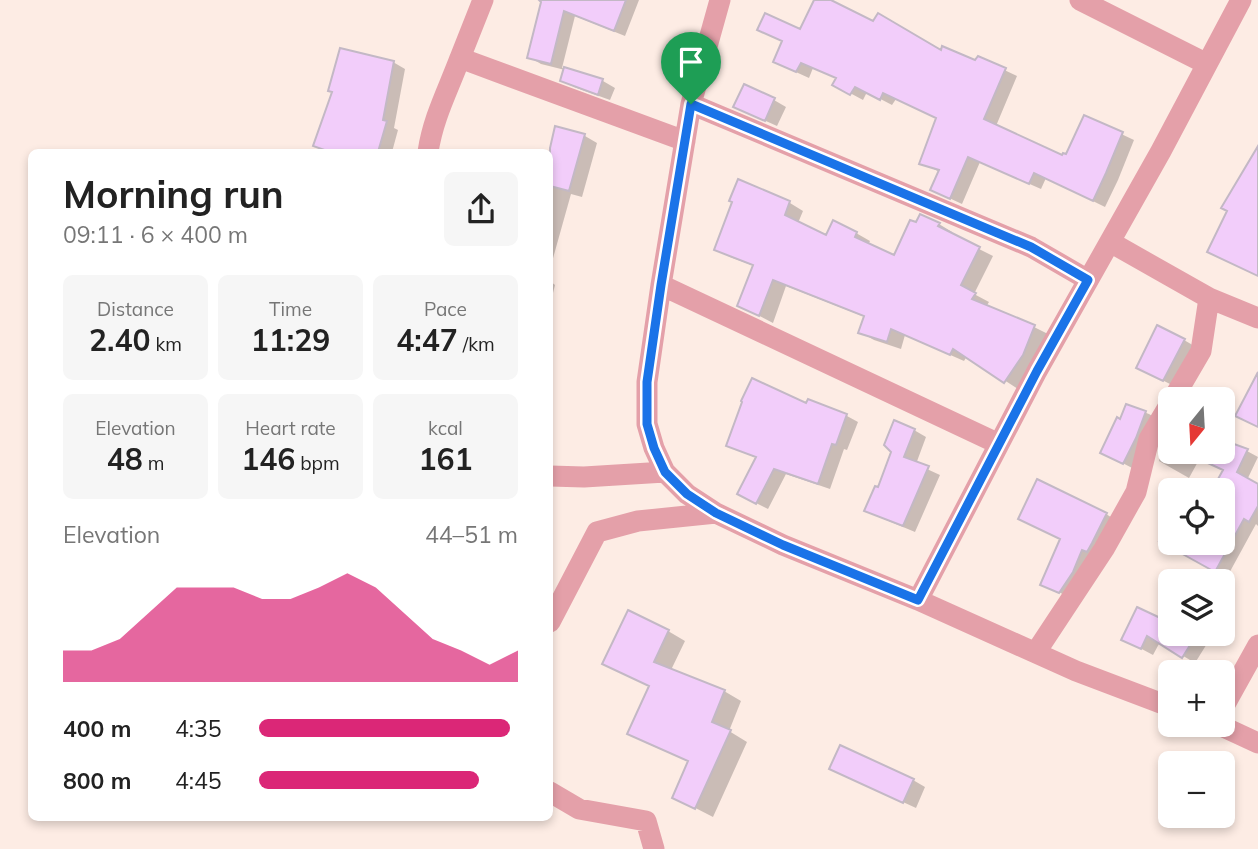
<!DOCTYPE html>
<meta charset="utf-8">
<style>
:root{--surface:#fff;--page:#f6f6f6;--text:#222;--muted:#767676;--accent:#db2777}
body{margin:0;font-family:Mulish,sans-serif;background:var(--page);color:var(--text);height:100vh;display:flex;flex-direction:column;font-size:26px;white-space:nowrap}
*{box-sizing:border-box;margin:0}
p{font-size:23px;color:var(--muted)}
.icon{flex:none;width:38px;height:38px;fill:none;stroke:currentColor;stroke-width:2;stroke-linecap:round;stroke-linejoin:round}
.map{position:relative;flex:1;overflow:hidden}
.details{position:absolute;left:28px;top:149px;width:525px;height:672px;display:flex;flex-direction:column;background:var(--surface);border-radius:10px;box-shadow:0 4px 10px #0003}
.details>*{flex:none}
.needle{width:46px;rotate:198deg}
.buttons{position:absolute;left:1158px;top:387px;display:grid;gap:14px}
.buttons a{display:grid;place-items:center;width:77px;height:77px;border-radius:10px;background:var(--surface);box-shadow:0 4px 10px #0003;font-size:35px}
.pin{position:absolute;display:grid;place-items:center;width:60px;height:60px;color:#fff;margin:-72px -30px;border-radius:50% 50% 50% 0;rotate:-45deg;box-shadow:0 0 7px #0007}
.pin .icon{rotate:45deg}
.round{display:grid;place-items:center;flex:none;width:74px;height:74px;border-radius:10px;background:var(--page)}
.summary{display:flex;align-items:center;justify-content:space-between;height:119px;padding:0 35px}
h1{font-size:38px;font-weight:700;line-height:52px}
.stats{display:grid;grid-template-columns:repeat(3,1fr);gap:10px;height:119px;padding:7px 35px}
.stats div{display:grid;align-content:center;border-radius:10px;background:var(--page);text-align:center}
.stats b{font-size:30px;font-weight:700}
.stats small{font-size:19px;font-weight:400}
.stats p{font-size:19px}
.chart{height:196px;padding:14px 35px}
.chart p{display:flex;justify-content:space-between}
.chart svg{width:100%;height:126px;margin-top:7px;fill:var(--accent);opacity:.7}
ul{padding:0 35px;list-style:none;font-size:23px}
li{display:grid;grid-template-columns:112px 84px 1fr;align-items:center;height:52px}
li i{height:18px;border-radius:9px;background:var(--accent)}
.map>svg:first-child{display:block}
</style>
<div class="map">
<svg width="1258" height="849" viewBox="0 0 1258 849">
<rect width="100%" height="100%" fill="#fdece4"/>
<path fill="#0003" d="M551,0h88l-14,36 -50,-20 -13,52 41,13 12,7 -5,12 -36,-13 -12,-7 3,-10 -24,-6 -12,-7z
M816,0h11l114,53 34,9 4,-4 38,18 -21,50 67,31h4l18,-40 49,23 -16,40 -13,27 -59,-29 -5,11 -61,-27 -18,42 -30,-14 8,-18 -19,-9 16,-45 -41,-19 -4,6 -25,-13 -4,8 -28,-15 3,-6 -25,-11 -4,10 -22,-10 14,-37z
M393,62l12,7 -11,59 4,2 -6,22h-64l-13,-7z
M774,100l12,7 -9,19 -42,-19z
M557,129l28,7 12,7 -15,54 -11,-3 -21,75v-114z
M739,182l51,21 13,8 -5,12 29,14 29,-4 14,8 -2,4 27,13 44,-34 13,8 -1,3 42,21 -19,38 15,8 -3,5 48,20 14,7 -30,55 -51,-33 -3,5 -59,-26 -4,14 -27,-9 -14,-8 5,-15 -79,-31 -13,37 -33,-17 14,-40 -24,-9 -14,-8z
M550,281l5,4 -5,20z
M1184,340l12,7 -20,40 -26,-13z
M809,401l38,15 11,6 -11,28 -3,-1 -14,40 -44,-15 -18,35 -18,-9 7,-42 -18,-7 -11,-6 79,-39z
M1127,406l22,8 10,6 -25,49 -21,-11 8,-37z
M914,430l12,7 -10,27 24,11 -25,57 -36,-15 -12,-7 12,-20 14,-38z
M1171,432v20l76,-1 11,6 -11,23 11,6v40l-2,-2 -29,53 -49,-27 45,-8v-52h-10l12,-20 -25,-12 -11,20 -30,-17 4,-16z
M1106,514l16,10 -45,77 -35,-17 19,-44 -41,-21z
M1171,625v9h42l-18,29 -35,-21 -7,13 -30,-16z
M668,631l17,10 -14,29 53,21 17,10 -12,30 18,11 -34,75 -39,-20 16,-35 -44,-19 -17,-10 22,-46 -47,-24z
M831,769l82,11 12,7 -9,21z"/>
<path fill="#f2cdfa" stroke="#c3b8c5" stroke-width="2" d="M539,0h87l-12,31 -50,-20 -13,53 -24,-6 14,-56z
M814,0h17l42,21 5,-8 63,37 1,-4 33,14 3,-4 28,12 -22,51 78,36 1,-2 3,1 18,-39 39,17 -17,41 -13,28 -59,-28 -5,11 -61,-27 -18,42 -20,-9 9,-20 -20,-6 17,-46 -53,-25 -3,7 -25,-13 -5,8 -18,-10 4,-7 -35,-15 -5,9 -23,-10 9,-21 -25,-11 8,-17 35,16z
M340,48l54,13 -11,59 4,1 -9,31h-48l-17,-6 19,-54 -4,-1z
M564,67l39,12 -5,16 -38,-14z
M744,84l31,14 -10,23 -32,-14z
M555,126l30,8 -16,57 -19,-5v-38z
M1258,146v130l-51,-24 20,-41 -6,-3z
M738,179l52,22 -5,14 41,20 7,-15 24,12 -2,5 39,18 16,-35 6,2 4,-8 20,9 -2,3 42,21 -19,38 15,8 -4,6 63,26 -12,30 -19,28 -51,-34 -3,6 -59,-26 -4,13 -29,-9 6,-17 -91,-36 -14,36 -22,-10 16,-41 -39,-15 18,-48 -3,-1z
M1157,325l28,14 -22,42 -27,-13z
M1258,372v55l-23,-11z
M752,378l54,25 2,-4 39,15 -11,31 -4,-1 -14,40 -44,-15 -18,35 -19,-10 19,-37 -30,-11 16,-44 -1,-1z
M1126,404l20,7 -10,27 -13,26 -23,-11 17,-36 3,2z
M894,420l21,9 -11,28 25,9 -26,60 -39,-15 11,-25 3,1 13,-35 -7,-7z
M1223,440l25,9 -11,23 21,12v22l-9,16 -5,-3 -29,53 -54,-30h62v-52h-11l11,-20 -39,-18h39z
M1037,479l70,34 -15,30 -5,9 -5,-2 -9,22 -14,21 -19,-8 20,-46 -42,-20z
M1137,607l34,16v11h26l-15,24 -35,-22 -6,13 -20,-9z
M628,610l41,20 -15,32 71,28 -13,32 19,8 -36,79 -23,-11 16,-37 -61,-27 22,-48 -47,-22z
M840,745l74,34 -11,24 -74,-34z"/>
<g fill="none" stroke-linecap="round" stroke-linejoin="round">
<path stroke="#e4a0a9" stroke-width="21" d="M483,0l-23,58 225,83
M720,0l-29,104 -30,181 -14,97v42l7,24 11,24 22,22 29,19 67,32 135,55 158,71 95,36
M1080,0l127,64
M691,104l340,143 57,33
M428,152c5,-34 20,-62 32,-94
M1110,242l99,56 -8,53 -28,48
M661,285l338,159
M1209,298l49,20
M550,476l34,1 81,-5
M918,600l119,-229 124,-220 80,-151
M550,622l47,-90 41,-11 78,-8
M1036,652l68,-103 32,-57 13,-53 22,-37
M1223,708l35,-63
M1217,724l41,19
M550,792l29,17 67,12 8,28"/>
</g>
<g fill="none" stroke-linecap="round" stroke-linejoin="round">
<g stroke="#fff" stroke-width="14">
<path id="route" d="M691,104l340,143 57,33 -51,91 -119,229 -135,-55 -67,-32 -29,-19 -22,-22 -11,-24 -7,-24v-42l14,-97z"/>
</g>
<use href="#route" stroke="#1a73e8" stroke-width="9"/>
</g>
</svg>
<div class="buttons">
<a><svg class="needle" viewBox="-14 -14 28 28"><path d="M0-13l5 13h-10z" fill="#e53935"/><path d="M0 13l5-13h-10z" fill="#767676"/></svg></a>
<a><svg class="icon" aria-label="locate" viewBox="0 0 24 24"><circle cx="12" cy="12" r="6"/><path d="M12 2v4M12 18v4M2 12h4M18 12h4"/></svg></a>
<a><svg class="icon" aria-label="layers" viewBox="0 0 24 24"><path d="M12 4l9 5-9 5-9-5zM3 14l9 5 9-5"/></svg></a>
<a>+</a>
<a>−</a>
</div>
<div class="pin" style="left:691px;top:104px;background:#1e9e55"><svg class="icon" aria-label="arrive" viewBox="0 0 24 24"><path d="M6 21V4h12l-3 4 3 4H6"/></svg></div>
<section class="details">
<div class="summary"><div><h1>Morning run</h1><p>09:11 · 6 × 400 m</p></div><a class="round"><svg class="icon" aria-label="share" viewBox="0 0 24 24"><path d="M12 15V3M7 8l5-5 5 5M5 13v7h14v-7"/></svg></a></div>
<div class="stats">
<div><p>Distance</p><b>2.40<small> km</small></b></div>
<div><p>Time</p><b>11:29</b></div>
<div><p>Pace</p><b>4:47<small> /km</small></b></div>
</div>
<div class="stats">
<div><p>Elevation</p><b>48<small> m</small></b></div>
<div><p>Heart rate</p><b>146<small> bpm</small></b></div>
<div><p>kcal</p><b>161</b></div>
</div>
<div class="chart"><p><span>Elevation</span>44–51 m</p>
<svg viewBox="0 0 160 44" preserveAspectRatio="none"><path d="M0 44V33L10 33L20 29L30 20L40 11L50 11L60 11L70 15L80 15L90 11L100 6L110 11L120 20L130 29L140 33L150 38L160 33V44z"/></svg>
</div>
<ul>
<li><b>400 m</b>4:35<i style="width:97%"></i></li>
<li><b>800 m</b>4:45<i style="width:85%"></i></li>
</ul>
</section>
</div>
